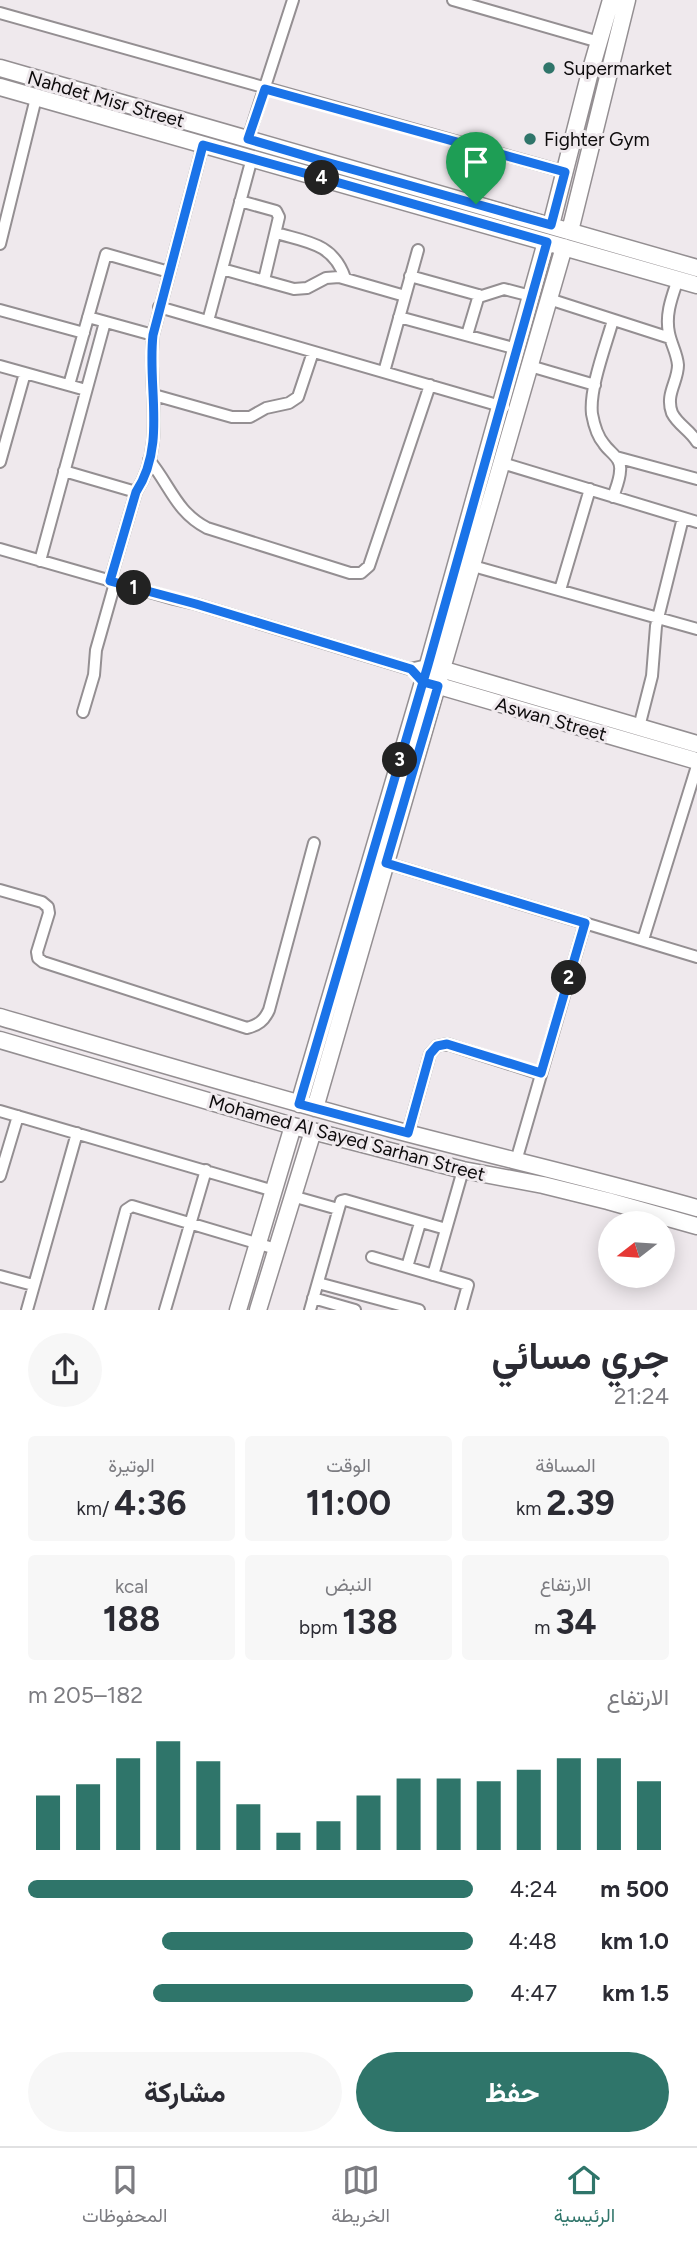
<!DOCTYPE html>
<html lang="ar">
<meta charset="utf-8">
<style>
:root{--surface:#fff;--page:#f7f7f7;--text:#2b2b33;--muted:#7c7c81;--line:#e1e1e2;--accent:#2f756a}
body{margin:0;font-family:Figtree,Vazirmatn,sans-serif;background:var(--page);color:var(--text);direction:rtl;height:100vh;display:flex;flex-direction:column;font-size:26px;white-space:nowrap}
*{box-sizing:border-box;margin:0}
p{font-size:23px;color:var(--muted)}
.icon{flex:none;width:38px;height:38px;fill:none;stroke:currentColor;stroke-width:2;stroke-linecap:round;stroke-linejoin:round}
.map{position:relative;height:1310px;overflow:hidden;direction:ltr}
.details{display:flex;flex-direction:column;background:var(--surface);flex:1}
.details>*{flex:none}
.needle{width:46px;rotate:253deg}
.controls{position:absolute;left:598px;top:1211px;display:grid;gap:14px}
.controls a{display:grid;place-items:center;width:77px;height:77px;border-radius:50%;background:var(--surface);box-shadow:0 4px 18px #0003;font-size:35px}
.pin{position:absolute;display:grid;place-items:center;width:60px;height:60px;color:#fff;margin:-72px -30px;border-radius:50% 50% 50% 0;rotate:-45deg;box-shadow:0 0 7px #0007}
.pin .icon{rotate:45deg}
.km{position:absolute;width:35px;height:35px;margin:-18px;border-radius:50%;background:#222;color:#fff;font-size:19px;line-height:35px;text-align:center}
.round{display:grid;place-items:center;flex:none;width:74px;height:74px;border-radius:37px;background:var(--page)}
.summary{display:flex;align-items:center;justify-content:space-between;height:119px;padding:0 28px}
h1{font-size:38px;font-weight:700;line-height:52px}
.stats{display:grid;grid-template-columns:repeat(3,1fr);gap:10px;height:119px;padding:7px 28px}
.stats div{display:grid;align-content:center;border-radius:7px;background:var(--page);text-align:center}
.stats b{font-size:35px;font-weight:700}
.stats small{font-size:19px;font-weight:400}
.stats p{font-size:19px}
.chart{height:196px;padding:14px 28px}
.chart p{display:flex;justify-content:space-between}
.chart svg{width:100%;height:126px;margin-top:7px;stroke:var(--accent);stroke-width:6}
.action{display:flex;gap:14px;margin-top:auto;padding:14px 28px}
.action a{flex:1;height:80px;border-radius:42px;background:var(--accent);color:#fff;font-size:28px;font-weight:700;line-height:80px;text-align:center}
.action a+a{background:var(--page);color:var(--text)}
ul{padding:0 28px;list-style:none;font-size:23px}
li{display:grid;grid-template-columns:112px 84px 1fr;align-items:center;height:52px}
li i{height:18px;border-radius:9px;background:var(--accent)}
.tabs{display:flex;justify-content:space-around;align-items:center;height:98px;border-top:2px solid var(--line);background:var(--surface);font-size:19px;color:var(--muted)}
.tabs a{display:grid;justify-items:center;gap:4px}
.tabs .selected{color:var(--accent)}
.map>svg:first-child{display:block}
</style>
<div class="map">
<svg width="697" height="1310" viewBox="0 0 697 1310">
<rect width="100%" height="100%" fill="#efe9ed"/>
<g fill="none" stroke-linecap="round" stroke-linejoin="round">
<g stroke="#948f92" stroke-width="14">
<path id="street" d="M453,0l146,42
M0,13l565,159
M248,139l45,-139
M240,201l36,10 3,6 -15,63
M276,233c31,9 57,10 69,45
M0,244l36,-146
M222,269l72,20 13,-1 19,-10 13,-1 66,19
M410,276l72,20 22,-7 27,7
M678,279c-6,18 -13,35 -9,54 2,11 8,20 9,32 0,17 -13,29 -6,48 6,12 18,17 25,29
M549,299l121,39
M159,307l345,100
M0,310l84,23
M88,317l65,18
M399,317l118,32
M208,321l44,-163
M467,335l12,-40
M0,366l86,24
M530,366l65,19
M384,372l34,-122
M69,385l37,-131 63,18
M154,395l78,22h18l16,-9 23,-5 9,-6 15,-45
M616,457l81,22
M149,460c21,25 27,52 58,68l143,45h11l8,-7 61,-181
M0,462l25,-89
M502,463l195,59
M64,471l72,21
M613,497c3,-9 7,-18 7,-26 2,-13 -10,-18 -16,-27 -7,-8 -10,-19 -12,-30 -3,-25 14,-69 21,-94
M0,549l174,50 22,5 214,65 18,-4
M40,561l65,-239
M473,566l224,63
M110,581l26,-89c31,-47 11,-105 17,-157l50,-190
M560,590l30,-101
M83,712l11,-37 2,-25 19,-67
M639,727l13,-51 4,-50 27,-108
M386,863l311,94
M0,890l42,12 6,5 1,6 -12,39 1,6 5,4 204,66c11,-3 17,-7 22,-18l45,-167
M643,940l54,-174
M0,1111l274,80
M408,1133l22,-79 7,-8 10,-2 94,30
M516,1161l69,-238
M0,1176l18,-60
M292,1196l46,13
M372,1257l96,28 -7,25
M407,1267l13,-44
M433,1275l30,-105
M0,1276l33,9
M318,1283l101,27
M313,1298l42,12
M27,1310l50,-177
M99,1310l27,-100 6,-4 144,43
M165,1310l41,-140
M310,1310l31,-109 4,-1 101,29"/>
</g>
<g stroke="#948f92" stroke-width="19">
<path id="secondary" d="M0,68l697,200
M0,87l697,198
M551,225l38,-149 22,-76
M570,231l57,-231
M434,667l263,77
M429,683l268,78
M0,1017c133,39 265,78 399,114 99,26 199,49 298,77
M0,1040l293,86 170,44 80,15 65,16 89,25
M299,1104l129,-439 118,-423
M315,1108l249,-861
M238,1310l55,-184
M258,1310l55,-179"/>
</g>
<use href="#street" stroke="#fff" stroke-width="10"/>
<use href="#secondary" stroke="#fff" stroke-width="16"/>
</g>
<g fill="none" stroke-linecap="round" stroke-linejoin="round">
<g stroke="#fff" stroke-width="14">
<path id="route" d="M476,204l-150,-42 -4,16 -119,-33 -50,190c-6,52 14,110 -17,157l-26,89 86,23 215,65 12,13 15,4 -52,177 199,60 -44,150 -94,-29 -10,2 -7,8 -22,79 -109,-29 124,-422 5,-17 119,-423 -225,-64 4,-16 -78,-23 17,-50 300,83 -14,53 -75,-21"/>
</g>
<use href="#route" stroke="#1a73e8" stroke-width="9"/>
</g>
<g fill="#2f756a" stroke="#efe9ed" stroke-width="2.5">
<circle cx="549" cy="68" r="7"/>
<circle cx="530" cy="139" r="7"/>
</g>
<g text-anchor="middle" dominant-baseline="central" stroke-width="6" stroke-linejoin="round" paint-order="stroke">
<g font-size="19" fill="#0d0b0c" stroke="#efe9ed" text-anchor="start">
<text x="563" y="68">Supermarket</text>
<text x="544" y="139">Fighter Gym</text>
</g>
<g font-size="19" fill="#0d0b0c" stroke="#efe9ed">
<text transform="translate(106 99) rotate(16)">Nahdet Misr Street</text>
<text transform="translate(551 719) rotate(16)">Aswan Street</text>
<text transform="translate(347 1138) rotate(15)">Mohamed Al Sayed Sarhan Street</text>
</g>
</g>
</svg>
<div class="controls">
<a><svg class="needle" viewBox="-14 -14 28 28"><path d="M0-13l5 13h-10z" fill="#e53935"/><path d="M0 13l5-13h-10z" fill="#7c7c81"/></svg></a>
</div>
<div class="pin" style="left:476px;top:204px;background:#1e9e55"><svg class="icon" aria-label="arrive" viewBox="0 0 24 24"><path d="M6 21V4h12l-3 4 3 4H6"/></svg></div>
<b class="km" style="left:134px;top:588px">1</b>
<b class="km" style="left:569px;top:978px">2</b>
<b class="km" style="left:400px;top:760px">3</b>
<b class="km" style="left:322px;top:178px">4</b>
</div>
<section class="details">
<div class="summary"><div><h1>جري مسائي</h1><p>21:24</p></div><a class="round"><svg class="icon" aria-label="share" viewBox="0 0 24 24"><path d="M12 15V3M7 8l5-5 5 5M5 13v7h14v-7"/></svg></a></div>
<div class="stats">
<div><p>المسافة</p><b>2.39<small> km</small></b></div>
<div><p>الوقت</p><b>11:00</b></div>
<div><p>الوتيرة</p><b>4:36<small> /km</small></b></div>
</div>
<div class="stats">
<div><p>الارتفاع</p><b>34<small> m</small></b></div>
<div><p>النبض</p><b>138<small> bpm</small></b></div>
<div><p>kcal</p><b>188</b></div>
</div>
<div class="chart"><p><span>الارتفاع</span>182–205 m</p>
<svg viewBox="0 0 160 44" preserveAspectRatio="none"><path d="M5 44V25M15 44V21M25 44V12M35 44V6M45 44V13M55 44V28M65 44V38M75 44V34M85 44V25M95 44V19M105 44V19M115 44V20M125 44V16M135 44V12M145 44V12M155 44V20"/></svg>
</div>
<ul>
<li><b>500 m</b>4:24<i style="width:100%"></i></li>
<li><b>1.0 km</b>4:48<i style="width:70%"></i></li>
<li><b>1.5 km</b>4:47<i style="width:72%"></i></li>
</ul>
<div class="action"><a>حفظ</a><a>مشاركة</a></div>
</section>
<nav class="tabs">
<a class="selected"><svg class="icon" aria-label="home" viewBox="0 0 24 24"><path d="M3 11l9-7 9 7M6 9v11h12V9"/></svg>الرئيسية</a>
<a><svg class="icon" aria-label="map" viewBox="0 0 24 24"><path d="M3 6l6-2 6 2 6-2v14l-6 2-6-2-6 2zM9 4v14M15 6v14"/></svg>الخريطة</a>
<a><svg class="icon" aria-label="saved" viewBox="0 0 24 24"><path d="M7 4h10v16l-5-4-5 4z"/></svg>المحفوظات</a>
</nav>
